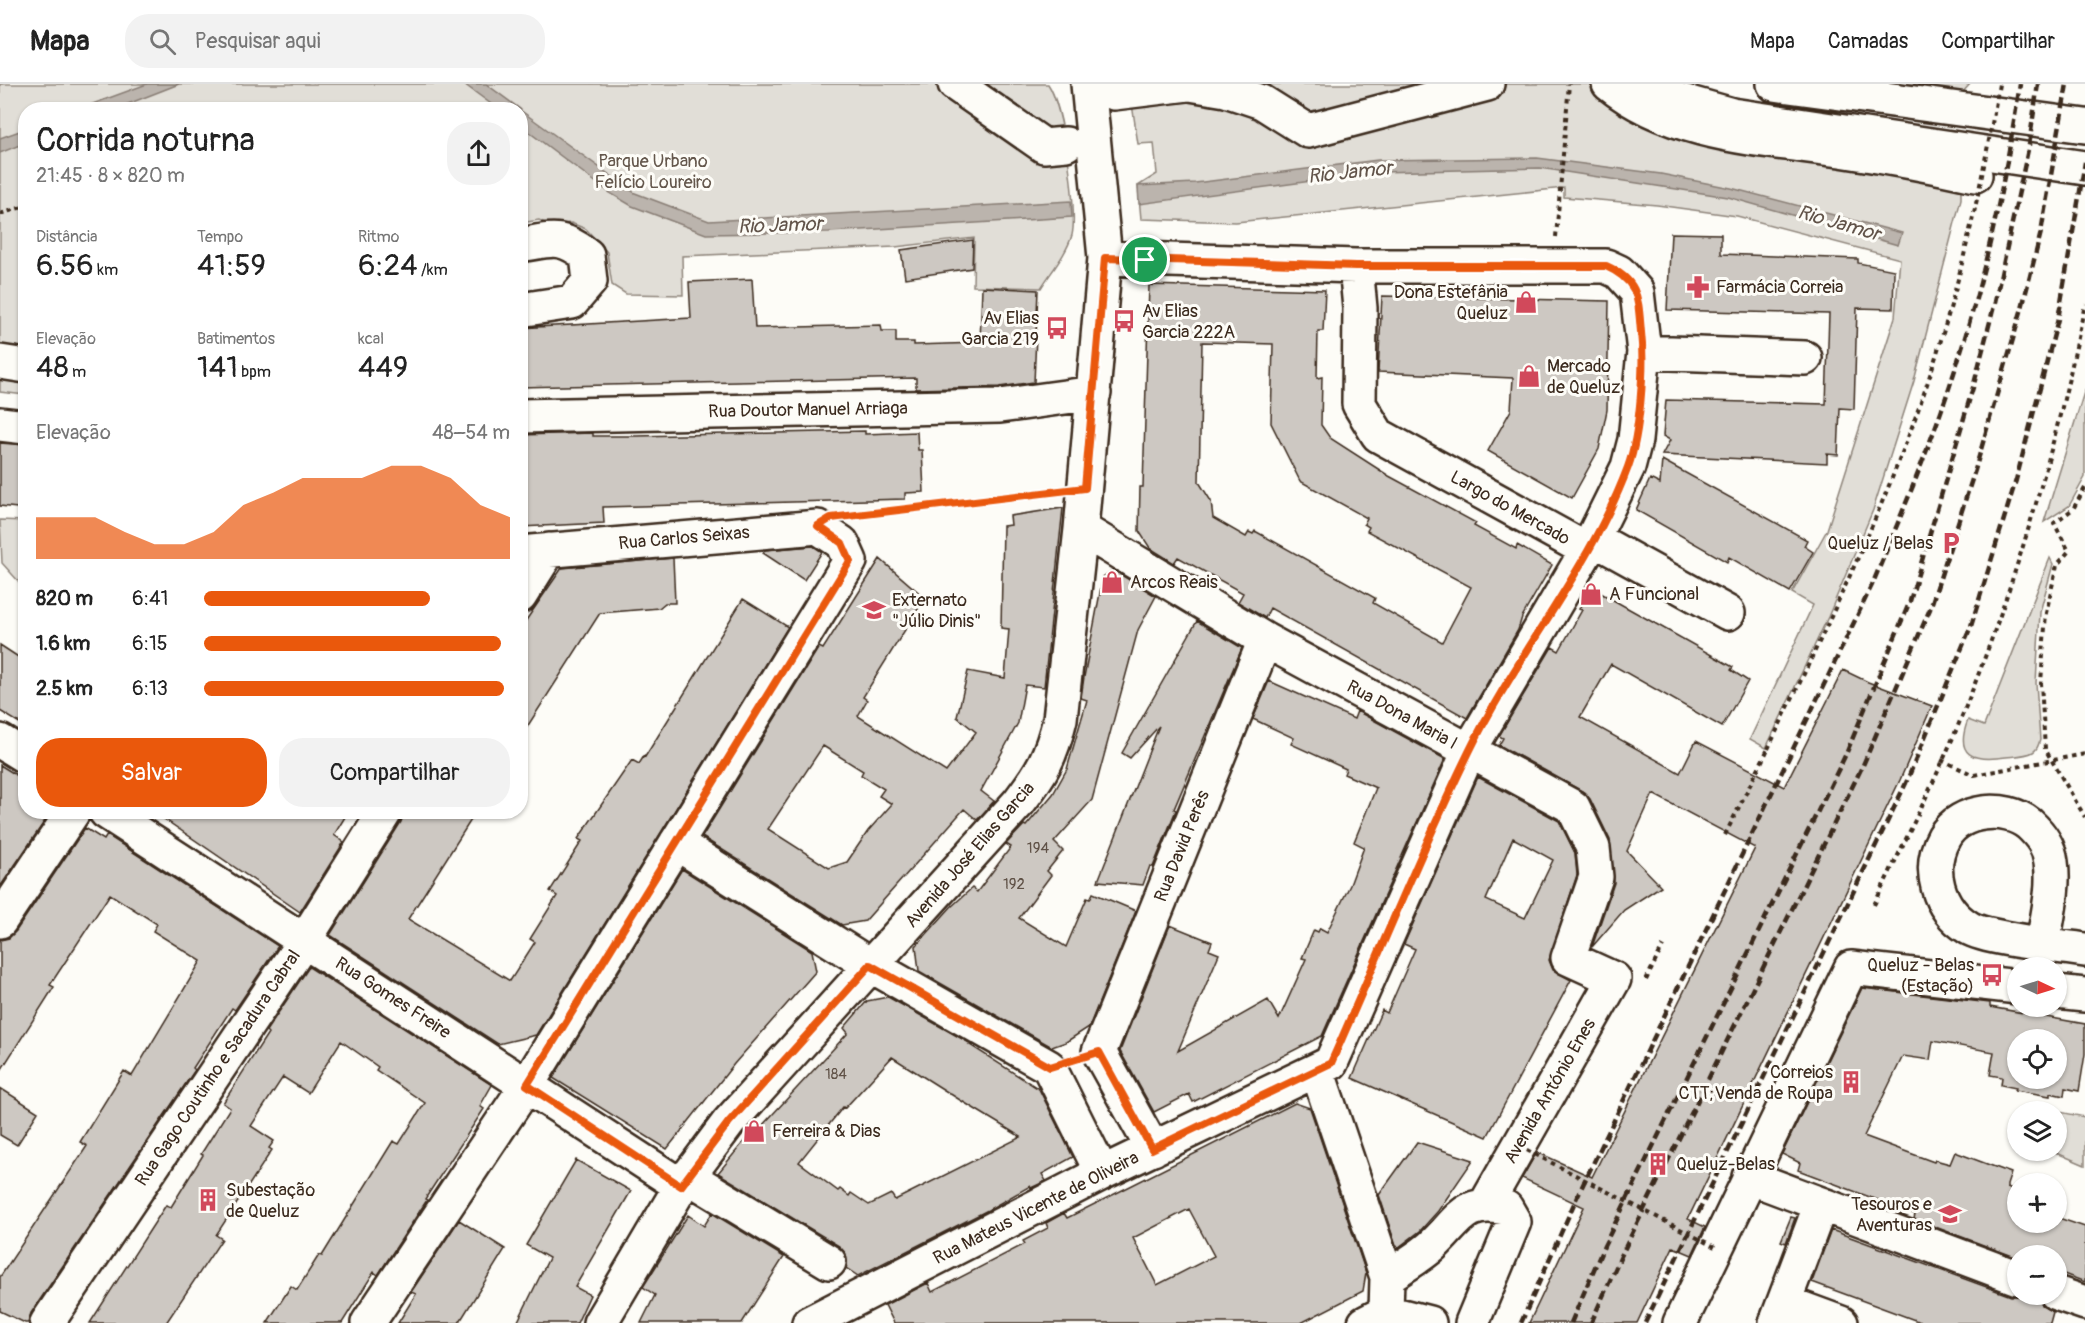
<!DOCTYPE html>
<html lang="pt">
<meta charset="utf-8">
<style>
:root{--surface:#fff;--page:#f2f2f2;--text:#222;--muted:#767676;--line:#e0e0e0;--accent:#ea580c}
body{margin:0;font-family:Pangolin,sans-serif;background:var(--page);color:var(--text);height:100vh;display:flex;flex-direction:column;font-size:22px;white-space:nowrap}
*{box-sizing:border-box;margin:0}
p{font-size:20px;color:var(--muted)}
.icon{flex:none;width:33px;height:33px;fill:none;stroke:currentColor;stroke-width:2;stroke-linecap:round;stroke-linejoin:round}
.map{position:relative;flex:1;overflow:hidden}
.drawer{position:absolute;left:18px;top:18px;width:510px;height:717px;display:flex;flex-direction:column;background:var(--surface);border-radius:24px;box-shadow:0 2px 4px #0004}
.drawer>*{flex:none}
.needle{width:39px;rotate:94deg}
.fabs{position:absolute;left:2007px;top:873px;display:grid;gap:12px}
.fabs a{display:grid;place-items:center;width:60px;height:60px;border-radius:50%;background:var(--surface);box-shadow:0 2px 4px #0004;font-size:30px}
.pin{position:absolute;display:grid;place-items:center;width:51px;height:51px;color:#fff;margin:-26px;border:3px solid #fff;border-radius:50%;box-shadow:0 2px 6px #0007}
.round{display:grid;place-items:center;flex:none;width:63px;height:63px;border-radius:24px;background:var(--page)}
.headline{display:flex;align-items:center;justify-content:space-between;height:102px;padding:0 18px}
h1{font-size:33px;font-weight:600;line-height:45px}
.metrics{display:grid;grid-template-columns:repeat(3,1fr);gap:9px;height:102px;padding:6px 18px}
.metrics div{display:grid;align-content:center}
.metrics b{font-size:30px;font-weight:600}
.metrics small{font-size:16px;font-weight:400}
.metrics p{font-size:16px}
.chart{height:168px;padding:12px 18px}
.chart p{display:flex;justify-content:space-between}
.chart svg{width:100%;height:108px;margin-top:6px;fill:var(--accent);opacity:.7}
.primary-button{display:flex;gap:12px;margin-top:auto;padding:12px 18px}
.primary-button a{flex:1;height:69px;border-radius:24px;background:var(--accent);color:#fff;font-size:24px;font-weight:600;line-height:69px;text-align:center}
.primary-button a+a{background:var(--page);color:var(--text)}
ul{padding:0 18px;list-style:none;font-size:20px}
li{display:grid;grid-template-columns:96px 72px 1fr;align-items:center;height:45px}
li i{height:15px;border-radius:8px;background:var(--accent)}
header{display:flex;align-items:center;gap:36px;box-sizing:border-box;height:84px;padding:0 30px;background:var(--surface);border-bottom:2px solid var(--line)}
header strong{font-size:28px}
nav{display:flex;gap:33px;margin-inline-start:auto;font-size:21px}
.search{width:420px;height:54px;background:var(--page);display:flex;align-items:center;gap:15px;box-sizing:border-box;padding:0 21px;border-radius:24px;color:var(--muted);font-size:22px}
.map>svg:first-child{display:block}
</style>
<header>
<strong>Mapa</strong>
<div class="search"><svg class="icon" aria-label="search" viewBox="0 0 24 24"><circle cx="10" cy="10" r="6"/><path d="M15 15l6 6"/></svg>Pesquisar aqui</div>
<nav><a>Mapa</a><a>Camadas</a><a>Compartilhar</a></nav>
</header>
<div class="map">
<svg width="2085" height="1239" viewBox="0 0 2085 1239">
<rect width="100%" height="100%" fill="#fdfcf7"/>
<filter id="ink" filterUnits="userSpaceOnUse"><feTurbulence type="fractalNoise" baseFrequency=".0167" numOctaves="2"/><feDisplacementMap in="SourceGraphic" scale="12" xChannelSelector="R" yChannelSelector="G"/><feConvolveMatrix kernelMatrix="1 2 1 2 8 2 1 2 1" color-interpolation-filters="sRGB"/></filter>
<g filter="url(#ink)">
<path fill="#e1ded7" stroke="#8e847a" stroke-width="1.5" d="M0,0h1048c15,21 30,126 24,151 -5,18 -21,37 -31,53l-68,-2 1,-48 -79,9 -213,9 1,39 -57,-1 -14,-9 -5,-33 -21,-23 -15,-6 -22,2 -10,-5 -18,3 -1,-113h-494l-1,285 -25,-3z
M1129,0h464l368,99v16l-47,182 -41,129 -45,107 -62,131 -16,-9 63,-134 -21,-12 35,-63 68,-213 5,-58 -163,-43 -80,-11 -93,-8v-9l-328,34 -95,-3 -3,-33 19,-12 -3,-31 -16,1z
M1909,0h61l-7,8z
M2085,305v88l-16,29 -25,16z
M0,436l25,1v62h-5l-18,-20z
M2050,474l3,6 -13,48 -4,71 4,57c-2,5 -2,9 -7,12 -7,4 -19,4 -27,5 -33,5 -52,-1 -38,-37l16,6z
M2030,1022l55,11v48l-33,-14 4,-1v-38l-26,-1z"/>
<path fill="#bbb4ad" stroke="#887d74" stroke-width="1.5" d="M147,0h32l-64,25h-36z
M464,0h22l34,25h-22z
M520,26l115,83 74,28 362,-20 1,16 -243,15 -123,2 -74,-28 -22,-13 -89,-67z
M25,45v14l-25,10v-15z
M1537,74l124,16 70,14 171,45 -4,12 -170,-48 -188,-29 -161,4 -240,32 -1,-18 57,-3 183,-23z"/>
<path fill="#cdc8c2" stroke="#3b2a1e" stroke-width="1.5" fill-rule="evenodd" d="M1671,149l50,1v20l137,5v4l36,7 -1,39 -36,-1 -3,101 -14,-1 -2,47 -11,-1v9l-165,-8 8,-15 -7,-4 3,-36 160,4 3,-90 -162,-4z
M973,156l-1,28 -67,10 -4,-28z
M752,195l3,49 126,-3 1,6h14v11h18v3l66,-2 2,-56 56,3 -4,92 -35,5 -83,2v-11l-396,9v-59l171,-10 -2,-36z
M1149,201l176,5 -2,41h-5l-1,47 5,-1 -1,48 9,13 59,38 87,47 -2,3 42,23 1,-4 35,20 -30,52 -4,13 -51,88 -197,-110 -5,10 -27,-16 5,-9 -65,-36 -4,6 -24,-15 -11,-17 1,-44h3zM1202,258l71,2 -2,79 29,58 67,37 -3,6 5,3 -2,4 104,56 -29,55 -69,-39 2,-5 -120,-67 -2,3 -4,-2 -3,5 -33,-19 -2,-17 -12,-19z
M1382,212l227,5 -2,109 -8,39 -27,49 -84,-47 23,-41 2,-32 -135,-6z
M865,347v3l52,-2 1,18h4l2,42 -19,1v6l-302,8 1,16 -84,4v-92l73,-2v3h43z
M0,359l26,2v64l-26,-3z
M1662,376l145,80 -3,6 9,6 -23,40 -61,-35 -2,5 -91,-52 14,-31 10,5z
M1063,424l-19,179 -19,-2 -7,38 -37,68 13,10 -17,19 -13,-11 -99,112 -23,4 -140,-88 117,-190 4,2 57,-90 45,39 -62,99 4,3 -9,16 88,56 30,-40 -19,-15 11,-46 37,7 4,-49 -8,-1 2,-102 8,-1 -1,-9zM823,662l40,25 -2,4 23,14 -5,7 13,8 -24,27 -21,31 -18,6 -61,-39z
M813,462l9,6 -18,28 -41,-27 2,-3z
M673,474l2,45h-10l-6,5 -59,5 -80,125v-109l42,-61z
M1113,486l43,26 -18,34 -46,170 -38,42 9,9 -16,20 4,4 -32,43 47,29 21,-49 3,1 3,-6 43,18 -47,116 -23,15 -14,5 -133,-76 -3,-25 35,-39 21,-19 5,4 34,-45 -5,-3 18,-19 2,1 27,-32 14,-25 20,-69 -6,-2 3,-21 19,-100z
M1590,503l143,80 -2,3 17,11 -26,46 -111,-63 -31,53 100,56 16,-32 88,46 59,-117 25,12 64,24 -32,74 -212,439 17,8 -13,28 -19,-8 -36,76h-108l55,-116 -62,-29 15,-26 55,25 163,-329 -102,-54 -26,57 34,35 -37,24 -32,37 22,-64 -4,-43 -20,-41 -8,-8 -83,-46 4,-7 -4,-2 53,-89 7,4 23,-41 -3,-1z
M743,515l45,28 -252,408 -38,9 -168,-109 71,-113 3,-10h72l-68,107 102,62 25,-39 -5,-3 27,-43 -7,-5 32,-50 -4,-2 54,-79 7,4 5,-8 1,1z
M1197,537l45,27 -68,161 2,1 -23,57 -3,-1 -7,19 -45,-4 61,-155 -29,32 -8,-5z
M0,561l26,17v65l-26,-16z
M1269,597l85,38 3,-8 88,48 -123,277 -129,66 -4,-8 -35,18 -34,-61 50,-126 42,17 -3,8 10,4 -41,97 90,-51 11,19 27,-60 -4,-1 12,-28 4,2 2,-4 7,4 23,-47 14,-38 -10,-5 22,-54 -32,-14 2,-5 -55,-25 3,-6 -41,-19z
M0,681l26,16v31h25l-51,75z
M1478,693l81,44 16,32 2,22 -28,85 4,10 18,10 -84,157 -135,-59 30,-68 5,3 28,-64 -11,-5zM1513,754l40,22 -28,58 -39,-18z
M154,728h194l-14,23 10,7 -44,70z
M85,744l19,12 3,-5 171,111 -43,64 -3,-2 -39,60 2,2 -164,243 -3,10h-3l-25,-12v-34l87,-131 -7,-4 44,-71 8,5 69,-115 -48,-30 4,-7 -47,-30 -60,91 4,2 -54,85v-132l9,-2 7,-7z
M682,785l130,82 4,20 -82,93 -67,85 -114,-71z
M309,883l183,118 -12,21 4,3 -59,90 2,1 -49,75 -4,-3 -32,51h-75l24,-37 6,4 22,-35 3,1 71,-115 6,3 26,-41 -49,-33 2,-3 -37,-26 -33,52 -25,-16 -32,49 23,15 -5,7 3,2 -56,85 6,4 -56,84h-76l76,-118 5,2 32,-52 -2,-1 29,-46 -7,-5 45,-70 -2,-2z
M1862,904l128,15v4l95,17v30l-6,37 -14,-3 -1,8 -14,-3v3l-35,-6 1,-2 -15,-3 1,-8 -12,-2 4,-23 -61,-11 -3,19 -27,-4 -39,80 70,26 1,-2 15,4 5,-12 56,21 -4,12v3l11,4v30h38v-5l29,10v55l-21,-8 -8,1v-19h-38v2l-104,-39 1,-5 -117,-44 2,-7 -18,-9zM2018,956h38v38h-38z
M888,913l85,48h-3l69,44 34,68 -31,17 4,7 -15,7 -1,-2 -42,24 -130,66 -12,-8v-14l-7,-8 -121,-73 38,-46 3,2 89,-96 -4,-5 23,-27zM892,973l68,43 61,37 -126,63 -4,-6 -22,11 -18,-12 -2,3 -9,-7 -2,2 -39,-29 44,-55 2,1z
M0,1004l38,24 -21,33 -17,-10z
M1295,1019l15,5 56,165 -3,18 -62,32h-407l-9,-18 43,-22 4,9 93,-48 -2,-3 25,-13 -2,-5 18,-10 3,5zM1189,1125l25,47 -57,29 -24,-47z
M1417,1058l56,18 -35,51 -18,20 -21,16 -3,-1 -17,-51z
M576,1076l55,31 -56,96 15,8 -13,28h-60l32,-65 -23,-13z
M712,1129l72,44 -42,66h-101l14,-28 -12,-8 45,-72 16,11z
M1791,1133l4,1 -9,25 -5,-2z
M459,1136l46,29 -46,74h-61l18,-29 -5,-2z
M1831,1146l180,66 27,-2 4,12 11,6 -3,11h-127l-111,-41z"/>
<g fill="none" stroke-linecap="round" stroke-linejoin="round">
<g stroke="#3b2a1e" stroke-width="38">
<path id="minor" d="M955,0l89,62 22,-2
M1190,0l36,6 36,12 46,29 179,-47
M1609,0c64,52 153,55 231,66 46,7 90,15 135,25
M1114,9l74,-9
M520,161c32,-5 40,-11 67,10l3,26 -18,21 -52,8
M1105,174l251,8h250l13,6 18,20 7,60 -9,88 -7,27 -41,83 -209,-115 -19,-31 1,-96 -4,-42
M1644,268l161,6
M0,278l26,4
M520,332l480,-10 94,-13
M0,340l26,3
M1081,445l184,111 308,167 20,41 3,29 -28,81 46,21 -128,225
M1594,455l134,74
M520,512l29,-46
M0,657l26,16
M106,728l575,374
M676,759l194,122 179,102 53,106
M0,837l73,-109
M2043,860c4,-27 12,-55 8,-82 -2,-16 -10,-27 -22,-38 -23,-19 -69,-15 -85,13 -18,32 -6,72 25,91 18,11 92,18 116,22
M2056,908l29,3
M1099,968l166,-412
M1099,968l54,97
M1317,986l70,207 -1,35 -21,11
M687,1092l142,86
M1749,1093l269,101
M1387,1193c15,-10 33,-20 46,-32 27,-25 31,-46 73,-37l8,14 -42,101
M2056,1209l29,10
M1784,1218l57,21
M1386,1228l43,11
M47,1239l257,-382 81,-129
M368,1239l159,-238 323,-524 -8,-18 -24,-16 -298,26
M600,1239l81,-137 48,-64 290,-320c23,-30 32,-45 41,-83l21,-190 24,-271 -17,-174
M809,1239l293,-150 229,-110 138,-312 118,-201
M1680,1239l171,-355 167,19
M1776,1239l45,-119"/>
</g>
<g stroke="#3b2a1e" stroke-width="38">
<path id="major" d="M1643,0l14,10 75,21 353,53
M1774,0l311,42"/>
</g>
<path stroke="#3b2a1e" stroke-width="4" stroke-dasharray="4.5 4.5" stroke-linecap="butt" d="M0,130l26,-8
M1556,153l13,-153
M2085,404l-12,21 -19,14 15,28 -12,14 -11,48 -5,70 4,66 40,68
M857,430l198,-24
M1941,676l33,15 111,-21
M1725,751l43,-86
M1874,821c30,-63 62,-125 88,-189 54,-133 95,-272 123,-412
M1646,896l17,-34"/>
<use href="#minor" stroke="#fdfcf7" stroke-width="33"/>
<use href="#major" stroke="#fdfcf7" stroke-width="33"/>
<path stroke="#3b2a1e" stroke-width="4.5" stroke-dasharray="9 4.5" stroke-linecap="butt" d="M1521,1239l56,-126 295,-612c29,-69 58,-138 81,-209 31,-95 52,-193 67,-292
M1571,1239l33,-77 242,-492 64,-153 64,-217 21,-82 34,-157 9,-61
M1591,1239l30,-67 242,-491 67,-156 45,-139 47,-162 19,-76 26,-148
M1645,1239l261,-540 65,-157 45,-146 42,-161 27,-157"/>
<path stroke="#3b2a1e" stroke-width="4" stroke-dasharray="4.5 4.5" stroke-linecap="butt" d="M1768,665c53,-111 107,-220 149,-336 38,-106 63,-217 82,-329
M1519,1062l196,101"/>
</g>
</g>
<g fill="none" stroke-linecap="round" stroke-linejoin="round" filter="url(#ink)">
<g stroke="#fff" stroke-width="12">
<path id="route" d="M1105,174l251,8h250c34,15 32,34 35,66 4,35 -1,102 -13,135 -38,102 -112,188 -159,285 -50,102 -92,208 -138,311l-179,86 -53,-97 -49,15 -180,-102 -141,157 -48,64 -154,-101 323,-524 -8,-18 -24,-17 13,-8 254,-30z"/>
</g>
<use href="#route" stroke="#ea580c" stroke-width="8"/>
</g>
<defs>
<g id="pharmacy-bare" transform="scale(1.8)"><path d="M-2-6h4v4h4v4h-4v4h-4v-4h-4v-4h4Z" fill="#d1495b" stroke="#fdfcf7" stroke-width="2.5" paint-order="stroke"/></g>
<g id="shop-bare" transform="scale(1.8)"><path d="M-5-2.5h2.3a2.7 3.5 0 0 1 5.4 0H5L5.5 6h-11ZM-1.5-2.5h3a1.5 2.3 0 0 0-3 0Z" fill="#d1495b" stroke="#fdfcf7" stroke-width="2.5" paint-order="stroke"/></g>
<g id="bus-bare" transform="scale(1.8)"><path d="M-5-6H5V4H4V6H2V4H-2V6H-4V4H-5ZM-3.5-4V0h7V-4ZM-3.5 1.2v1.5H-2V1.2ZM2 1.2v1.5H3.5V1.2Z" fill="#d1495b" stroke="#fdfcf7" stroke-width="2.5" paint-order="stroke"/></g>
<g id="parking-bare" transform="scale(1.8)"><path d="M-3.5-5.5H1a3.5 3.5 0 0 1 0 7H-1V5.5H-3.5ZM-1-3.4V-.6H.8a1.4 1.4 0 0 0 0-2.8Z" fill="#d1495b" stroke="#fdfcf7" stroke-width="2.5" paint-order="stroke"/></g>
<g id="school-bare" transform="scale(1.8)"><path d="M0-5L7-2L0 1L-7-2ZM-4 1L0 2.5L4 1V4Q0 6-4 4Z" fill="#d1495b" stroke="#fdfcf7" stroke-width="2.5" paint-order="stroke"/></g>
<g id="building-bare" transform="scale(1.8)"><path d="M-4-6H4V6H1V3H-1V6H-4ZM-2.5-4.3h1.7v1.8h-1.7ZM.8-4.3h1.7v1.8H.8ZM-2.5-1h1.7V.8h-1.7ZM.8-1h1.7V.8H.8Z" fill="#d1495b" stroke="#fdfcf7" stroke-width="2.5" paint-order="stroke"/></g>
</defs>
<g fill-rule="evenodd">
<use href="#pharmacy-bare" x="1698" y="203"/>
<use href="#shop-bare" x="1526" y="218"/>
<use href="#bus-bare" x="1124" y="237"/>
<use href="#bus-bare" x="1057" y="244"/>
<use href="#shop-bare" x="1529" y="292"/>
<use href="#parking-bare" x="1951" y="459"/>
<use href="#shop-bare" x="1112" y="498"/>
<use href="#shop-bare" x="1591" y="510"/>
<use href="#school-bare" x="874" y="526"/>
<use href="#bus-bare" x="1992" y="891"/>
<use href="#building-bare" x="1851" y="998"/>
<use href="#shop-bare" x="754" y="1047"/>
<use href="#building-bare" x="1658" y="1080"/>
<use href="#building-bare" x="208" y="1116"/>
<use href="#school-bare" x="1950" y="1130"/>
</g>
<g text-anchor="middle" dominant-baseline="central" stroke-width="6" stroke-linejoin="round" paint-order="stroke">
<g font-size="15" fill="#605247">
<text x="1038" y="764">194</text>
<text x="1014" y="800">192</text>
<text x="836" y="990">184</text>
</g>
<g font-size="18" fill="#64574c" stroke="#fdfcf7">
<text x="653" y="77">Parque Urbano<tspan x="653" dy="21">Felício Loureiro</tspan></text>
</g>
<g font-size="18" fill="#3b2a1e" stroke="#fdfcf7" text-anchor="start">
<text x="1716" y="203">Farmácia Correia</text>
<text x="1508" y="208" text-anchor="end">Dona Estefânia<tspan x="1508" dy="21">Queluz</tspan></text>
<text x="1142" y="227">Av Elias<tspan x="1142" dy="21">Garcia 222A</tspan></text>
<text x="1039" y="234" text-anchor="end">Av Elias<tspan x="1039" dy="21">Garcia 219</tspan></text>
<text x="1547" y="282">Mercado<tspan x="1547" dy="21">de Queluz</tspan></text>
<text x="1933" y="459" text-anchor="end">Queluz / Belas</text>
<text x="1130" y="498">Arcos Reais</text>
<text x="1609" y="510">A Funcional</text>
<text x="892" y="516">Externato<tspan x="892" dy="21">"Júlio Dinis"</tspan></text>
<text x="1974" y="881" text-anchor="end">Queluz - Belas<tspan x="1974" dy="21">(Estação)</tspan></text>
<text x="1833" y="988" text-anchor="end">Correios<tspan x="1833" dy="21">CTT;Venda de Roupa</tspan></text>
<text x="772" y="1047">Ferreira &amp; Dias</text>
<text x="1676" y="1080">Queluz-Belas</text>
<text x="226" y="1106">Subestação<tspan x="226" dy="21">de Queluz</tspan></text>
<text x="1932" y="1120" text-anchor="end">Tesouros e<tspan x="1932" dy="21">Aventuras</tspan></text>
</g>
<g font-size="18" fill="#3b2a1e" stroke="#fdfcf7">
<text transform="translate(808 326) rotate(-1)">Rua Doutor Manuel Arriaga</text>
<text transform="translate(1510 424) rotate(29)">Largo do Mercado</text>
<text transform="translate(684 454) rotate(-5)">Rua Carlos Seixas</text>
<text transform="translate(1402 631) rotate(29)">Rua Dona Maria I</text>
<text transform="translate(1182 762) rotate(-68)">Rua David Perês</text>
<text transform="translate(970 771) rotate(-49)">Avenida José Elias Garcia</text>
<text transform="translate(393 914) rotate(33)">Rua Gomes Freire</text>
<text transform="translate(218 984) rotate(-56)">Rua Gago Coutinho e Sacadura Cabral</text>
<text transform="translate(1550 1007) rotate(-60)">Avenida António Enes</text>
<text transform="translate(1036 1124) rotate(-27)">Rua Mateus Vicente de Oliveira</text>
</g>
<g font-size="20" font-style="italic" fill="#615349" stroke="#fdfcf7">
<text transform="translate(1350 88) rotate(-6)">Rio Jamor</text>
<text transform="translate(1839 139) rotate(16)">Rio Jamor</text>
<text transform="translate(780 141) rotate(-2)">Rio Jamor</text>
</g>
</g>
</svg>
<div class="fabs">
<a><svg class="needle" viewBox="-14 -14 28 28"><path d="M0-13l5 13h-10z" fill="#e53935"/><path d="M0 13l5-13h-10z" fill="#767676"/></svg></a>
<a><svg class="icon" aria-label="locate" viewBox="0 0 24 24"><circle cx="12" cy="12" r="6"/><path d="M12 2v4M12 18v4M2 12h4M18 12h4"/></svg></a>
<a><svg class="icon" aria-label="layers" viewBox="0 0 24 24"><path d="M12 4l9 5-9 5-9-5zM3 14l9 5 9-5"/></svg></a>
<a>+</a>
<a>−</a>
</div>
<div class="pin" style="left:1145px;top:176px;background:#1e9e55"><svg class="icon" aria-label="arrive" viewBox="0 0 24 24"><path d="M6 21V4h12l-3 4 3 4H6"/></svg></div>
<section class="drawer">
<div class="headline"><div><h1>Corrida noturna</h1><p>21:45 · 8 × 820 m</p></div><a class="round"><svg class="icon" aria-label="share" viewBox="0 0 24 24"><path d="M12 15V3M7 8l5-5 5 5M5 13v7h14v-7"/></svg></a></div>
<div class="metrics">
<div><p>Distância</p><b>6.56<small> km</small></b></div>
<div><p>Tempo</p><b>41:59</b></div>
<div><p>Ritmo</p><b>6:24<small> /km</small></b></div>
</div>
<div class="metrics">
<div><p>Elevação</p><b>48<small> m</small></b></div>
<div><p>Batimentos</p><b>141<small> bpm</small></b></div>
<div><p>kcal</p><b>449</b></div>
</div>
<div class="chart"><p><span>Elevação</span>48–54 m</p>
<svg viewBox="0 0 160 44" preserveAspectRatio="none"><path d="M0 44V27L10 27L20 27L30 33L40 38L50 38L60 33L70 22L80 17L90 11L100 11L110 11L120 6L130 6L140 11L150 22L160 27V44z"/></svg>
</div>
<ul>
<li><b>820 m</b>6:41<i style="width:74%"></i></li>
<li><b>1.6 km</b>6:15<i style="width:97%"></i></li>
<li><b>2.5 km</b>6:13<i style="width:98%"></i></li>
</ul>
<div class="primary-button"><a>Salvar</a><a>Compartilhar</a></div>
</section>
</div>
